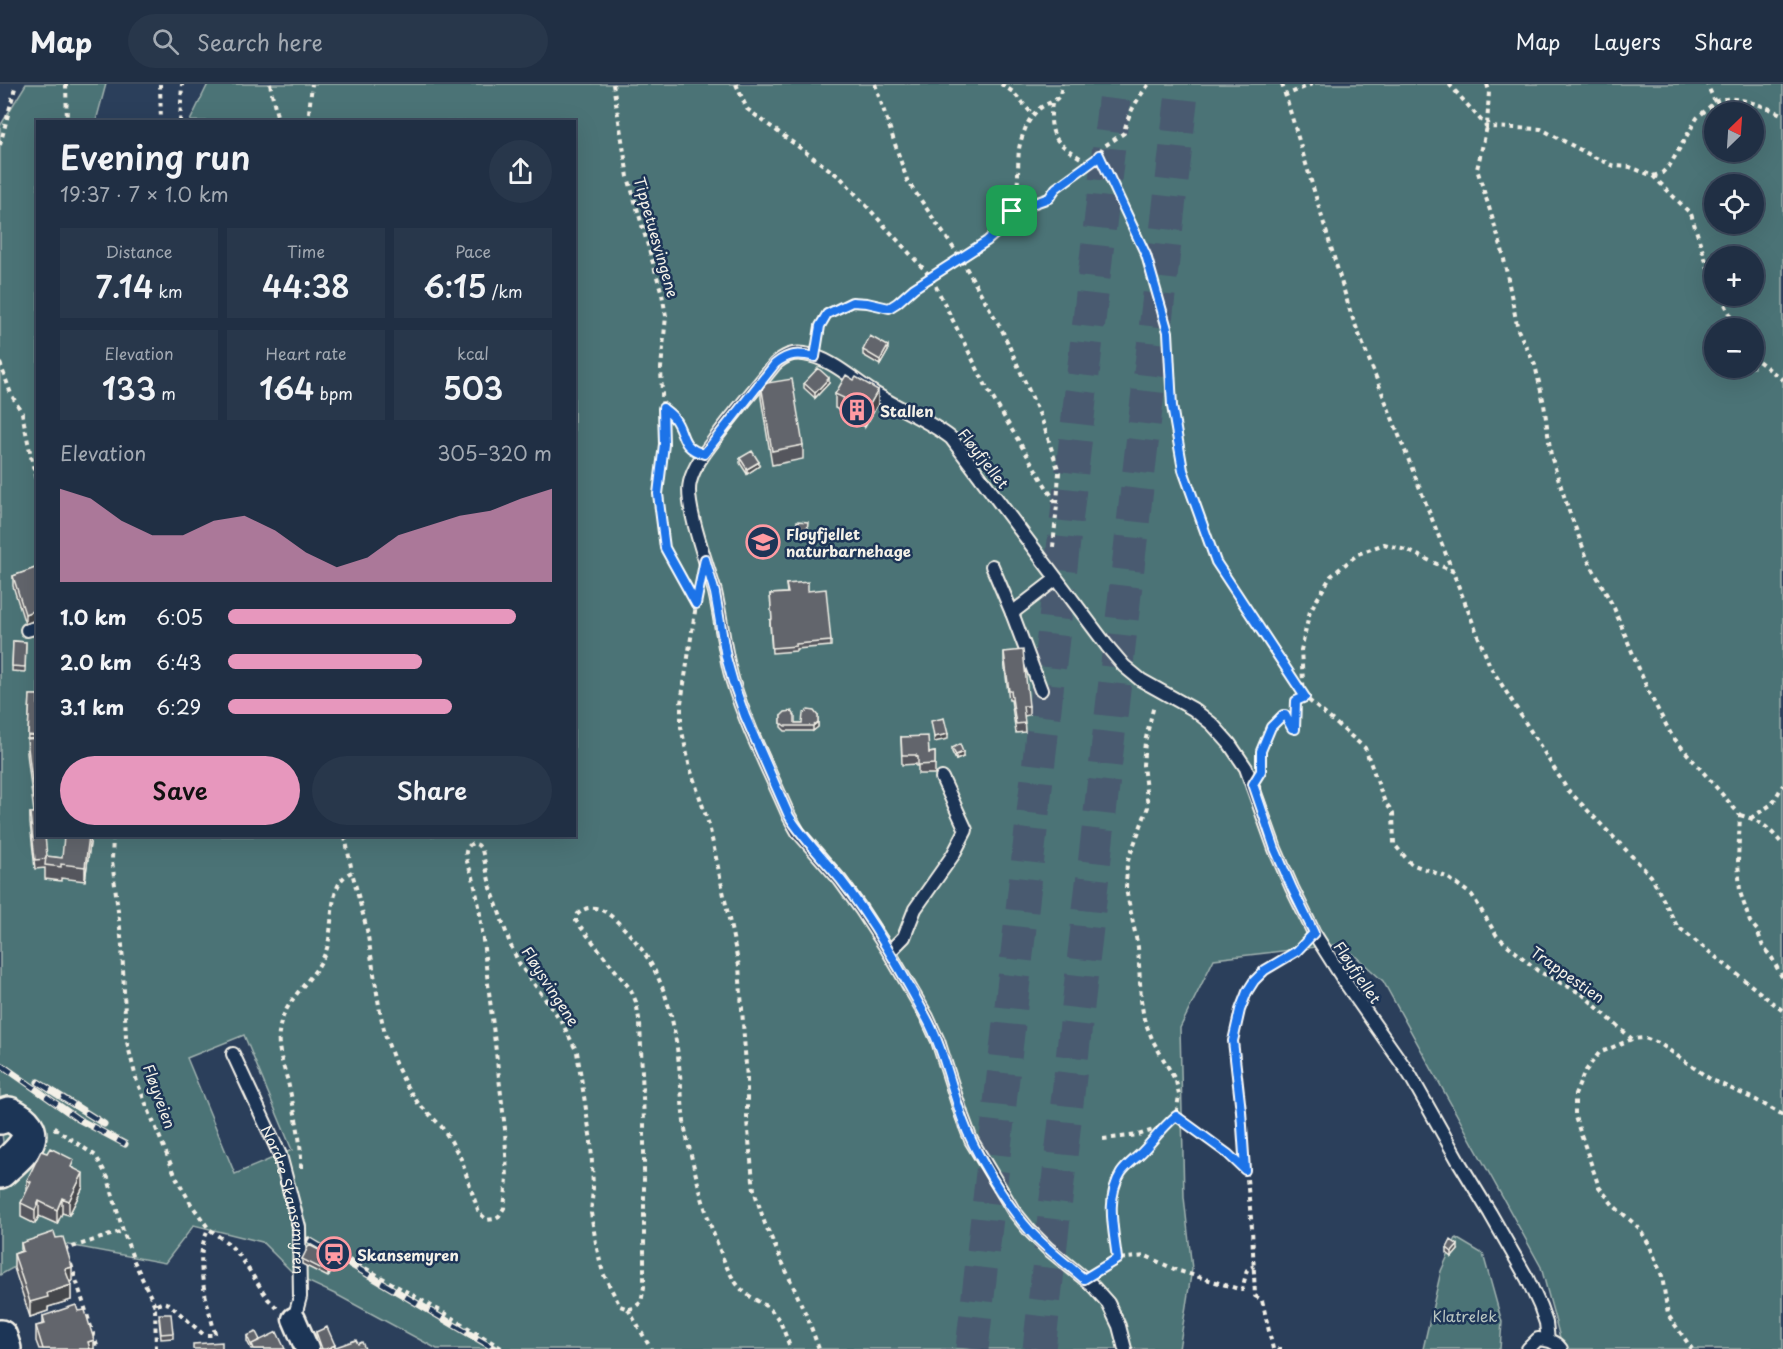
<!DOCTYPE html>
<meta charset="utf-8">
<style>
:root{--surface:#202f44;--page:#28374b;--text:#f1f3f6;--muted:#a2a9b2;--line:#3d4a5d;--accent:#e797bd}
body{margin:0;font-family:"Playpen Sans",sans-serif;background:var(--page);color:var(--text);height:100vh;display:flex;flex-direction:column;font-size:22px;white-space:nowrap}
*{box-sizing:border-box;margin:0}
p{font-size:20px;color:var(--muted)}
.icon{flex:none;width:33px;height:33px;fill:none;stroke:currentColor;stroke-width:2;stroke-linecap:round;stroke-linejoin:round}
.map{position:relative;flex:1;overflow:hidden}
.drawer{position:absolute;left:36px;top:36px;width:540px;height:717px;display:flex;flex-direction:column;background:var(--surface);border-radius:0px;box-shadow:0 6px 24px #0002,0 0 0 2px var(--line)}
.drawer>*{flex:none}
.needle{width:39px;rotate:25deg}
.tools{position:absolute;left:1704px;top:18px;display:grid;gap:12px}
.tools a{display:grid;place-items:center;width:60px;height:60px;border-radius:50%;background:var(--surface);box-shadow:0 6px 24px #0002,0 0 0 2px var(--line);font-size:30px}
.pin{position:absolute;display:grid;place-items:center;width:51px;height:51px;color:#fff;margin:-26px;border-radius:12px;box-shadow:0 3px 9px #0006}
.round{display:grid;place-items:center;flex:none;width:63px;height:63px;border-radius:32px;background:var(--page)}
.headline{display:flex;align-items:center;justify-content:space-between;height:102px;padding:0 24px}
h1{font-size:33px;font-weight:600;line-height:45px}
.figures{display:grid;grid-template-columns:repeat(3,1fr);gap:9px;height:102px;padding:6px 24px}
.figures div{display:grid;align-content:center;border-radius:0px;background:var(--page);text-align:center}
.figures b{font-size:30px;font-weight:600}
.figures small{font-size:16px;font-weight:400}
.figures p{font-size:16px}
.chart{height:168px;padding:12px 24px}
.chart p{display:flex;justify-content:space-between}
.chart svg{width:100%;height:108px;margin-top:6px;fill:var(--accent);opacity:.7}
.cta{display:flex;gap:12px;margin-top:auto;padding:12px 24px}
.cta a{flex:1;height:69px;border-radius:36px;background:var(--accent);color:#111;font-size:24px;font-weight:600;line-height:69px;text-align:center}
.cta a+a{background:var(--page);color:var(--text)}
ul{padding:0 24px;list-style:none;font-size:20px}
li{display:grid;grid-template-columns:96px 72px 1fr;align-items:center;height:45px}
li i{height:15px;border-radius:8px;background:var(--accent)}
header{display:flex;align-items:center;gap:36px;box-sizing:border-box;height:84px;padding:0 30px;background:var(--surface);border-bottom:2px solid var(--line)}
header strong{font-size:28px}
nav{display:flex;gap:33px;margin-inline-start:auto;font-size:21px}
.search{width:420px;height:54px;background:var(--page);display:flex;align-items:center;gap:15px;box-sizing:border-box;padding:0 21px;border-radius:33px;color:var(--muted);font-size:22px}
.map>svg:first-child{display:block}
</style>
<header>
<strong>Map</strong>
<div class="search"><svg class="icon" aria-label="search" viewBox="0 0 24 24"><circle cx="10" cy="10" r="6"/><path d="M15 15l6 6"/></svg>Search here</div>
<nav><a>Map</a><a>Layers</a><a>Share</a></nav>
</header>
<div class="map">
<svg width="1783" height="1265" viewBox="0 0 1783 1265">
<rect width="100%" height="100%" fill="#2b3f5b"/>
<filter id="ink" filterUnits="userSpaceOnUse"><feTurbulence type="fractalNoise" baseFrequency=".0167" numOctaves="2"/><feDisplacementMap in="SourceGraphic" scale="12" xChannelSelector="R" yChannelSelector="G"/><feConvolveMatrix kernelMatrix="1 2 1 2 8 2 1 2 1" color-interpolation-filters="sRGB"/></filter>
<g filter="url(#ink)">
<path fill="#4c7376" stroke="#a0b2af" stroke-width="1.5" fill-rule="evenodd" d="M26,0h80l-10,37 -58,1v714h536v-714l-384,-1 18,-37h1575v1265h-220l-22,-82 -158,-286 -41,-37 -128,15 -34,69 4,169 8,72 -13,80h-742l-98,-53 -43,-20 -34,-34 -68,-17 -29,38 -107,-20 -58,32v-126l3,-7 -3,-26v-990zM1714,28h40v40h-40zM1714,100h40v40h-40zM1714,172h40v40h-40zM1714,244h40v40h-40zM244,951l48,115 -57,24 -48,-116z
M1456,1154l27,16 19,68 -2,27h-77l18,-78z"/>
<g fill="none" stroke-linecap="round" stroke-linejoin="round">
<path stroke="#495a70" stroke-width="33" stroke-dasharray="33 16" stroke-linecap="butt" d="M972,1265l144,-1265
M1039,1265l144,-1265"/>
<g stroke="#f4f1e8" stroke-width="16">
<g id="lane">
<path d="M992,482l20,47"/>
<path d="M27,546l11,-3"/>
<path d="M1041,606l-29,-77 44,-34"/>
<path d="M889,868l15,-15 11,-28 38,-54 13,-25 -24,-52"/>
<path id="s1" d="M233,970l47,101 19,72 1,70 -6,22"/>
<path d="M1125,1265l-6,-23 -11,-23 -17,-19 -44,-36 -17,-17 -17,-21 -13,-22 -29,-48 -9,-24 -24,-75 -11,-24 -38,-65 -28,-43 -21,-29 -42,-48 -9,-16c-19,-44 -42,-88 -56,-134 -9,-29 -11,-60 -18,-90 -7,-25 -31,-88 -25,-110 4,-16 15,-30 25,-43 19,-26 40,-50 60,-75 9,-8 17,-12 29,-10 28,4 49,26 72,40 25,16 52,26 75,44l156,208 17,20 17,14 52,29 19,15 17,19 17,25 29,81 17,39 22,45 33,52 63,90 49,87 31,51 37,65 13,28 6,17 2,17"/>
<path d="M1528,1265l10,-10c10,1 17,2 23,10"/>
</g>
</g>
<g stroke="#f4f1e8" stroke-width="27">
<path id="street" d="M294,1235l13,30"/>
</g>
<g stroke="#f4f1e8" stroke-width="38">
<path id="secondary" d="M0,1033l9,-3c40,19 10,39 -9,57
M0,1253l4,12"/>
</g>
<path stroke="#f4f1e8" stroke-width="4" stroke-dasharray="4.5 4.5" stroke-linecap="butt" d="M66,0l1,38
M160,0l1,38
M270,0l6,28 3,10
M613,0l15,93 34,117 4,22 -5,52 3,76 -6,50 7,54 31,56
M736,0l11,25 94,69 90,99 57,113 69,115 -4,42
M875,0l32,96 54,79 41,71 40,90 17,52 -2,32
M1001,0l12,8 20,23
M1282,0l69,230 139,352 77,123 84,87 26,50 106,85
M1449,0l38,43 54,2 53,28 20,9 16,1 23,9 38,38 17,54 6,13
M1487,0l2,7 -2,36 -10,42 25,80 16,81 17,35 9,39 7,52 18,55 18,47 27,50 35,85 23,43 68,79 -2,46 2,31 10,30 7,8 6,17 9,11 11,21
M1284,12l28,-12
M1715,18c16,-10 52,5 68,13
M1052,19c-5,38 8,42 38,61
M180,38l2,-38
M308,38l4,-38
M0,61l16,-61
M1099,71l47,100 22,77 4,74 11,64 33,92 89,135 60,51 19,52 9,13 1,31 17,20 36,13 25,18 25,41 41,35 44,23 50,45 13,-1 14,5 51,36 46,21 27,15
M1653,92l9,-3 8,-8 27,-47 18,-16 -8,-18
M1013,127l36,-13 7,-10 40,-29 7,-12 21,-14c3,-18 14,-35 25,-49
M1721,212l16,32
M818,257c5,-27 17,-41 47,-38 8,1 16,4 24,5 10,-5 16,-13 25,-20 28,-21 87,-45 99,-79 7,-20 4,-40 6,-60 1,-7 4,-15 7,-22 3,-7 9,-16 17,-21 13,-7 17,-5 19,-22
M1754,270l3,6 26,20
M0,279l11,31 11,19 16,77
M663,324l11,10 6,15 11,15
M698,508l-17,111v24l9,41 19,57 30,141 8,114v41l7,69 11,34 43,95 11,30
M1304,612l-3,-46 9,-39 21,-35 27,-22 26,-10 25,7 45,21
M1261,677c0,-18 9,-33 22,-46h2l7,13 3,1 1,-28 9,-4
M1740,731c22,6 29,13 43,30
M1751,734l21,-14 11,-19
M113,752l-1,24 10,85 4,93 11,44 39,95 15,27 18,25 20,15 11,12 28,43 10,10
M345,752l7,36
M1632,955l-33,14 -15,20 -9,22v22l24,70 15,19 24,21 11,17 13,32 6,39 24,34
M1176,1032l53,38 16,16
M54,1044l42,28 12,22 15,53 11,30 21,45
M1103,1055l35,-4 25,-8
M301,1084c1,-27 -7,-59 -13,-86 -4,-15 -11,-32 -9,-49 3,-34 36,-52 47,-82 9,-23 0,-69 26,-79l15,58 13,82 6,26 9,25 12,24 11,16 23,23 10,15 10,18 18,54 8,7 7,-1 5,-3 5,-8 3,-29 -2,-50 -26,-223c-2,-9 -4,-19 -6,-29 -4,-11 -14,-27 0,-34l5,2 4,5 8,35 20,59 10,21 40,54 17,33 14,89 2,47 -2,25 6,36 6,24 17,33 8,3 6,-1 7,-6 3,-15v-166l-4,-97 -4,-22 -5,-12 -55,-69v-5c10,-12 23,-10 35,0 51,45 63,93 69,159 2,19 2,39 6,59 9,38 18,77 33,114 6,16 14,36 28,46 11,9 19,9 29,22 7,9 10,22 15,33
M67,1167l-1,-2 57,-18
M342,1171l102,58 59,36
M1117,1175l-5,-48 2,-22 10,-20 20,-19 20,-23 12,-11 3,-21 -3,-14 -23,-40 -9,-22 -3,-19 -3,-53 -12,-58 1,-26 21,-56 -5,-42 2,-23 9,-37
M71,1180l27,85
M1097,1187l20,-12 29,-3 30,14 66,20 5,-20 7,-4
M628,1225l23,40
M156,1265l-1,-43 8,-4 6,2 35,31h10l1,-2c-8,-30 -23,-77 -6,-104
M1282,1265h-9l-11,-49 -7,-4 -3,-68 -19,-187 7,-31 7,-18 7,-11 11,-11 32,-19 6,-7"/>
<use href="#lane" stroke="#1d3557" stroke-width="12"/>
<use href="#street" stroke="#1d3557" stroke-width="22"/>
<use href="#secondary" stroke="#1d3557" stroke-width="33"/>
<g stroke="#f4f1e8" stroke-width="7">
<path id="rail" d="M0,980l78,55 47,25
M38,998l66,42
M309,1156l186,109"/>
</g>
<use href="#rail" stroke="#1d3557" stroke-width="4.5" stroke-dasharray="14" stroke-linecap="butt"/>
</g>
<path fill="#54575d" stroke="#f4f1e8" stroke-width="1.5" d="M863,266l25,1 -8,14 -17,-10z
M804,299h25l-14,15 -11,-10z
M761,300l42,61v14l-31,6 -11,-67z
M835,310l43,10 -13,23 -22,-13v-2l-8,-4z
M740,374l19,8 -12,8 -7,-11z
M808,443l-1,10 -11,-1v-5z
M38,483v52l-13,5 -12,-38v-10z
M786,500l22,7 23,50v5l-35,3v2l-24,2 -2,-28v-5h2l-2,-26 17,-1z
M13,557l13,1 -1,30 -13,-1z
M1004,568l25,54v9l-5,1 1,16 -9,1 -5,-33h-2l-5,-39z
M30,611h8v141l9,20 15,2 29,-22 -6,45 -24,-3v3l-16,-2v-11l-10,1 -5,-46v-10h4l-7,-60z
M781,632l14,7h7l16,-7v11l-5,4h-28l-4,-4z
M901,653l28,16 6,-1v22h-17v-8h-2v-2l-14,1z
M952,664l11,9 -7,3 -4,-8z
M74,1084l9,19 -14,28 -7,-2 -5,11 -18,-8 -4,8 -14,-7v-14l6,-11v-12z
M21,1159l51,38 -2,1 1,18 -23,7v4l-18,6 -16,-49v-14l7,-3z
M1447,1164l11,2 -6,7 -5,-4z
M302,1175l33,4 -7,14 -26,-13z
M43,1232l51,33h-55l-3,-8v-15l7,-2z
M159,1235l14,14v5l-12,1z
M316,1248l19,17h-15l-4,-12z
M247,1252l13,4 25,9h-34l-4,-8z"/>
<path fill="#45474c" stroke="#f4f1e8" stroke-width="1.5" d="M888,262v5l-8,14v-5z
M829,294v5l-14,15v-5z
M878,306v14l-13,23v-14z
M759,378v4l-12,8v-5z
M38,525v10l-13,5v-10z
M818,638v5l-5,4v-5z
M948,650v5l-14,3v-5z
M963,668v5l-7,3v-5z
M89,752h2l-6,45v-14z
M83,1089v14l-14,28v-14z
M62,1114v15l-5,11v-14z
M39,1117v15l-4,8v-14z
M1458,1161v5l-6,7v-5z
M335,1174v5l-7,14v-5z
M72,1183v14l-7,2v-14z
M71,1201v15l-23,7v4l-18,6v-15l17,-9z
M94,1256v9h-6v-7z
M335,1261v4h-9z"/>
<path fill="#62656c" stroke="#f4f1e8" stroke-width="1.5" d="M870,252l18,10 -8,14 -17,-10z
M818,284l11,10 -14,15 -11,-10z
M846,291l8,5 2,-3 22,13 -13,23 -22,-13 1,-2 -9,-4z
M792,295l11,66 -31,6 -11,-67z
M752,367l7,11 -12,7 -7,-11z
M797,437l11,1 -1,10 -11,-1z
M38,483v42l-13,5 -12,-38z
M808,498v9l18,-2 5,52 -35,3v2l-24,2 -2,-28 2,-1 -2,-25 18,-1 -2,-9z
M13,557l13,1 -1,25 -13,-1z
M1023,566l6,56h-6l2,17 -9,1 -5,-33h-2l-5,-39z
M30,611h8v41l-10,-1z
M808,626l6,1 4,5v6l-5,4h-28l-4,-3v-7l4,-4 7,-1 3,5v7h7l1,-9z
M944,634l4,16 -14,3 -3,-16z
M928,652l1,17 6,-1v12l-17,1v-8l-2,-1v-1h-14l-1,-18z
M38,654v61h-4l-7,-60z
M960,660l3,8 -7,3 -4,-7z
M30,729h7l1,23h7l2,20h-1v3l-11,1z
M64,752h25l-4,31 -24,-3v3l-16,-2 1,-9 16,2z
M50,1064l24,12 -3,7 12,6 -14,28 -7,-3 -5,12 -18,-9 -4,9 -14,-7 10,-21 -4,-2 14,-29 6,2z
M54,1148l2,6 7,-1 9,30 -7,2 6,16 -24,8 1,4 -18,5 -16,-48 9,-3 -2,-8z
M1451,1156l7,5 -6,7 -5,-4z
M309,1161l26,13 -7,14 -26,-13z
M76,1221l2,6 7,-1 9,30 -6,2 2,7h-47l-7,-23 9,-2 -2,-8z
M159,1230h12l2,19 -12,1z
M327,1243l8,18 -9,4h-4l-6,-17z
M256,1248l4,8 -8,4v3l-5,-11z
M277,1248l8,17h-31l-2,-5z
M356,1256l2,4 4,-2 3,7h-28l-1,-2z
M222,1258v7h-29v-5z"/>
</g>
<g fill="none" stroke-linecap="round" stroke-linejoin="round" filter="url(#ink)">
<g stroke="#fff" stroke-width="12">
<path id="route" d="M1099,71l47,100 22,77 4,74 11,64 33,92 89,135 -9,4 -1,28 -3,-1 -7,-13h-2l-12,12 -10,24v20l-8,13 22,65 17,39 22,45 -17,18 -32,19 -11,11 -7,11 -7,18 -7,31 8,70 4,59 -17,-16 -52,-38c-12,10 -21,22 -32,34 -7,8 -17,14 -23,23 -16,25 -7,58 -4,86l-33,20c-18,-16 -38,-30 -54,-48 -25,-28 -56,-79 -68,-113 -12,-35 -19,-71 -37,-103 -25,-46 -52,-94 -84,-135 -18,-22 -37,-40 -52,-64l-44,-100 -12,-34 -7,-25 -11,-64 -10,-34 -9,45 -31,-56 -7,-54 6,-50 -1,-36c3,3 8,6 11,10 12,16 5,29 30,36l71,-90c13,-11 24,-11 40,-7l5,-31 7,-12 25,-12 15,1 22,5 8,-5 17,-15 73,-47 9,-8 16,-22 37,-13 7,-10 40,-29z"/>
</g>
<use href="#route" stroke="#1a73e8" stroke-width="8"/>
</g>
<defs>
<g id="building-ring" transform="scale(1.725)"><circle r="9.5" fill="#1d3557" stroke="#ff9aa2" stroke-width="1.5"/><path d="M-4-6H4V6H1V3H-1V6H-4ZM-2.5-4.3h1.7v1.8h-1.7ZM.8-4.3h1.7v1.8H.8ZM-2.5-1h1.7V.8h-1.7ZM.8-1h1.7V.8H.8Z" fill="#ff9aa2"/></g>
<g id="school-ring" transform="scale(1.725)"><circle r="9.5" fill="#1d3557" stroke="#ff9aa2" stroke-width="1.5"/><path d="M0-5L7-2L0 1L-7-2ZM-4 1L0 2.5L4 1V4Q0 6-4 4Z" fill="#ff9aa2"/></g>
<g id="station-ring" transform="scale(1.725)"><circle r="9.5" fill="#1d3557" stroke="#ff9aa2" stroke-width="1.5"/><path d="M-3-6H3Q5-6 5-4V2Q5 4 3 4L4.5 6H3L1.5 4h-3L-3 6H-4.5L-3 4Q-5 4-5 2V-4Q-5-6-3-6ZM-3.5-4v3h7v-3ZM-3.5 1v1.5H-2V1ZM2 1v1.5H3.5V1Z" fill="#ff9aa2"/></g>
</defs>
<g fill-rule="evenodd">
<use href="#building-ring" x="857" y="326"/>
<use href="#school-ring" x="763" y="458"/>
<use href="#station-ring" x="334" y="1170"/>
</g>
<g text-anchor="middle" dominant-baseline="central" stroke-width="5" stroke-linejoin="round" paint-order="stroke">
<g font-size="15" fill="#f4f1e8" stroke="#1d3557">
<text transform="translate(657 153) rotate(74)">Tippetuesvingene</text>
<text transform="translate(984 374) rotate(52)">Fløyfjellet</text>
<text transform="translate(1358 888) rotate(56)">Fløyfjellet</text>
<text transform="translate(1568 890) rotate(35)">Trappestien</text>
<text transform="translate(551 902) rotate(57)">Fløysvingene</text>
<text transform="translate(160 1012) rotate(70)">Fløyveien</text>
<text stroke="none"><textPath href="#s1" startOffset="156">Nordre Skansemyren</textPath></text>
</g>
<g font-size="15" font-weight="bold" fill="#f4f1e8" stroke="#1d3557" text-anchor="start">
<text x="880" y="326">Stallen</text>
<text x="786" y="449">Fløyfjellet<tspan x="786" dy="17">naturbarnehage</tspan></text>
<text x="357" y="1170">Skansemyren</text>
</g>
<g font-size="15" fill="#b9c5c0" stroke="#1d3557">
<text x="1465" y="1231">Klatrelek</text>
</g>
</g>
</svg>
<div class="tools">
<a><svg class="needle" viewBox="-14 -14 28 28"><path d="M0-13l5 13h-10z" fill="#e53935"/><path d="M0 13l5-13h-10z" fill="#a2a9b2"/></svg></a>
<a><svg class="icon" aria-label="locate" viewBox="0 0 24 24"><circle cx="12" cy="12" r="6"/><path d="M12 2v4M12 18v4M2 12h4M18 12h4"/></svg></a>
<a>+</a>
<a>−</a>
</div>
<div class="pin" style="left:1012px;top:127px;background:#1e9e55"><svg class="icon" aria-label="arrive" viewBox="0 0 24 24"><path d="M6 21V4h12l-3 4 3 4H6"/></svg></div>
<section class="drawer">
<div class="headline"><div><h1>Evening run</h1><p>19:37 · 7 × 1.0 km</p></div><a class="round"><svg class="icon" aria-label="share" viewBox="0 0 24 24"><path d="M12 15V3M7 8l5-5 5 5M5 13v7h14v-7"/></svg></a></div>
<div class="figures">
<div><p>Distance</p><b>7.14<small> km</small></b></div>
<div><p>Time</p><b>44:38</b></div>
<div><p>Pace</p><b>6:15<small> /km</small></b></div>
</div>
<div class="figures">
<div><p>Elevation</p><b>133<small> m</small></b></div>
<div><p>Heart rate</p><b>164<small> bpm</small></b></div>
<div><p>kcal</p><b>503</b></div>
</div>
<div class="chart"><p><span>Elevation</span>305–320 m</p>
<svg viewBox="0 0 160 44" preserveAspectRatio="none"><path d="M0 44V6L10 10L20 19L30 25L40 25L50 19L60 17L70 23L80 32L90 38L100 34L110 25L120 21L130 17L140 15L150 10L160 6V44z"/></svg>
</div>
<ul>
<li><b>1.0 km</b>6:05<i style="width:89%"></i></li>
<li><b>2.0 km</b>6:43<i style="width:60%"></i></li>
<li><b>3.1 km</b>6:29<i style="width:69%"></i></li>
</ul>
<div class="cta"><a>Save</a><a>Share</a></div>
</section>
</div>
